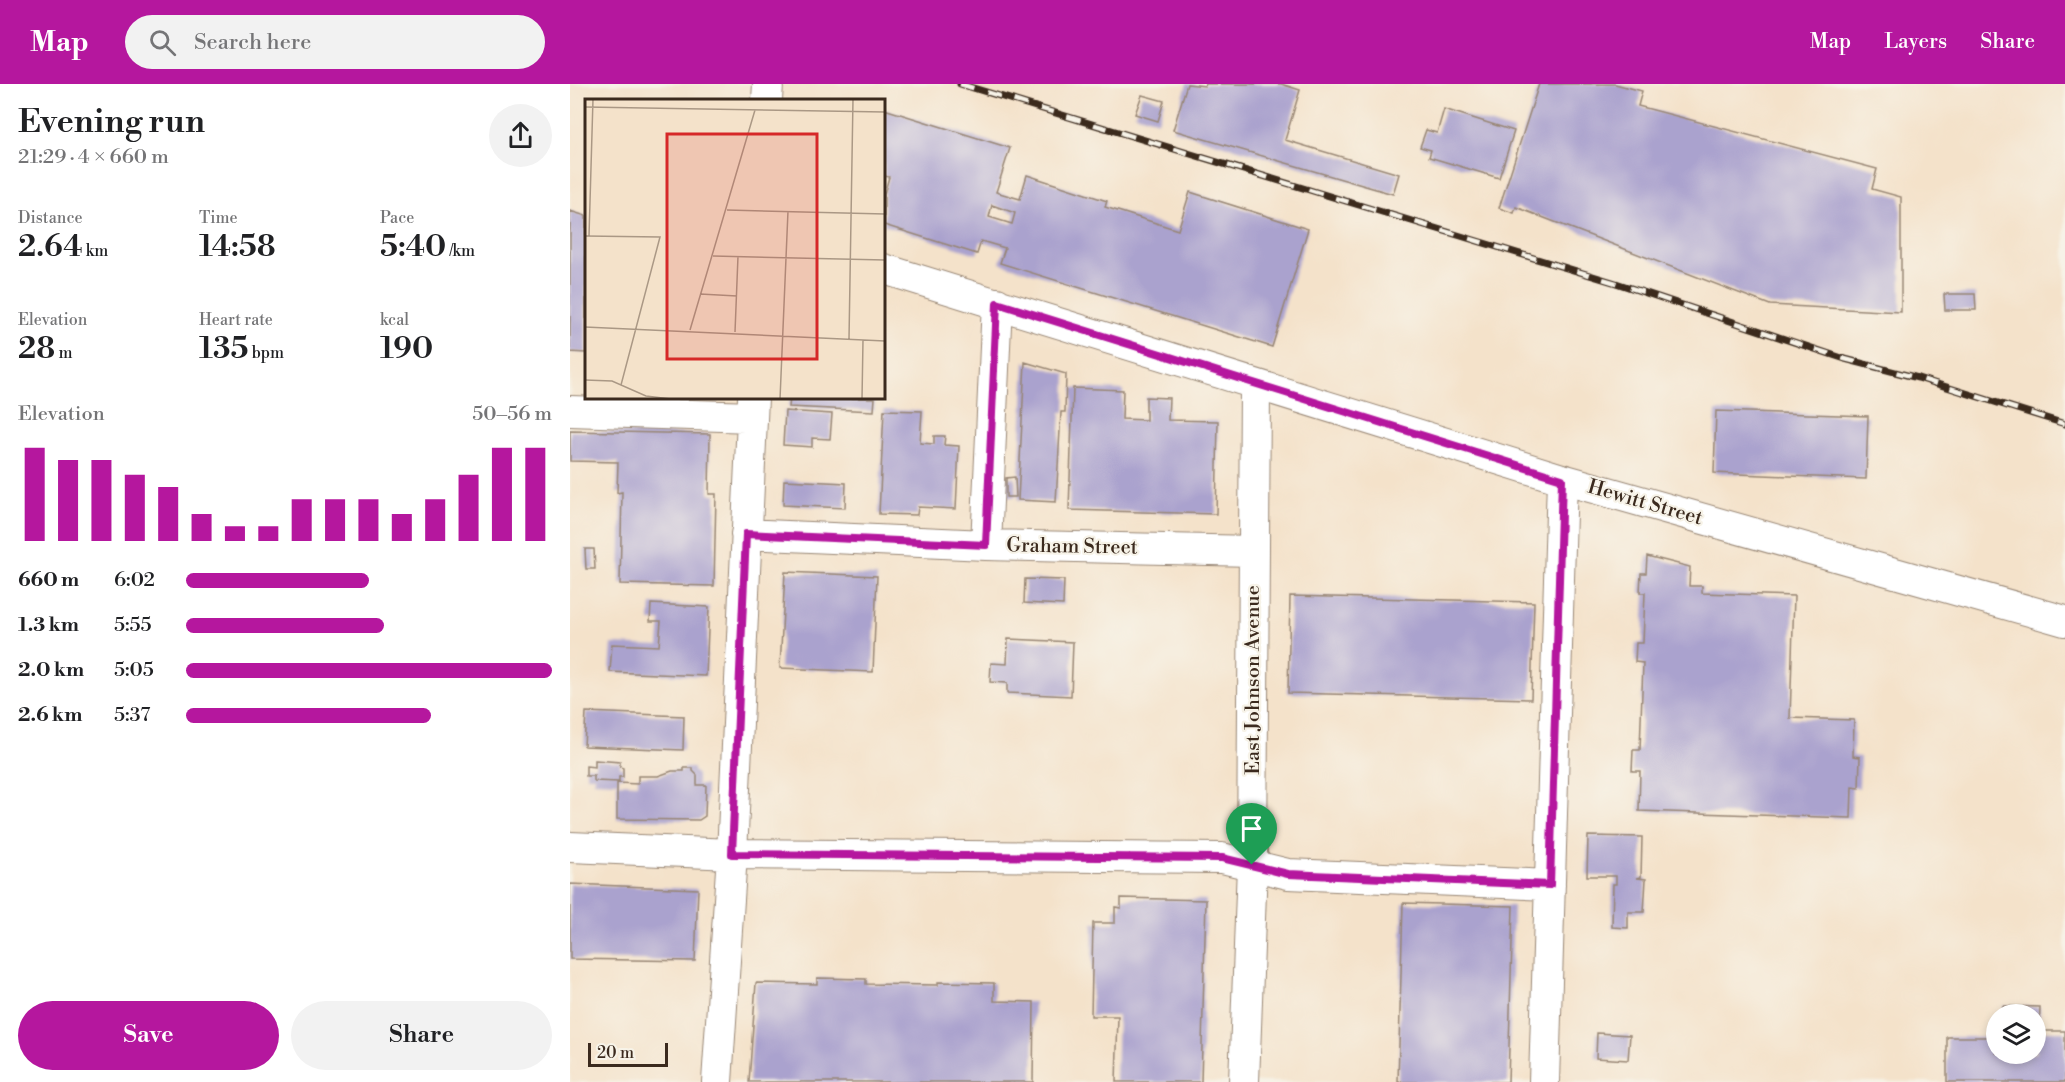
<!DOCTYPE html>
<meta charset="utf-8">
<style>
:root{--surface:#fff;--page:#f2f2f2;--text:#202124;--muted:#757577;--accent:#b5179e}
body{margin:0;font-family:"Libre Bodoni",serif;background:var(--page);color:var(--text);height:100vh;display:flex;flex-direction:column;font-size:22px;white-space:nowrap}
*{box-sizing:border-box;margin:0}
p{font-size:20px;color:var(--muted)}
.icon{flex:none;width:33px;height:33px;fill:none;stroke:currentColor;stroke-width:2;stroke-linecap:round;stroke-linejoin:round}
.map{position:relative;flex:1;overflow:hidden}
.side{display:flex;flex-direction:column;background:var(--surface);width:570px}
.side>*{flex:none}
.fabs{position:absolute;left:1416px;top:920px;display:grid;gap:12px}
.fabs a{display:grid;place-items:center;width:60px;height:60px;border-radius:50%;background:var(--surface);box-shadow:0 3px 9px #0003;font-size:30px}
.scale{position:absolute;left:18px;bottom:15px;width:80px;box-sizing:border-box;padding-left:6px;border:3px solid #3b2a1e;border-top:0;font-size:16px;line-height:21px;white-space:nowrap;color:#3b2a1e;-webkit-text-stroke:4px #f7f3e8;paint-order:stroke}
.pin{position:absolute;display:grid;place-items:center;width:51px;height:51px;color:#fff;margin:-62px -26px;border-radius:50% 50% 50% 0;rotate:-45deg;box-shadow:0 0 6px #0007}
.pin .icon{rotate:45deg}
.round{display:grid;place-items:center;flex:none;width:63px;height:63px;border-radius:32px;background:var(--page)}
.head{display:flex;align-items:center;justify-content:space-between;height:102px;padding:0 18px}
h1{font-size:33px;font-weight:600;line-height:45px}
.figures{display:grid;grid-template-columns:repeat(3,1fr);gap:9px;height:102px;padding:6px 18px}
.figures div{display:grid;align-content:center}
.figures b{font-size:30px;font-weight:600}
.figures small{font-size:16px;font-weight:400}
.figures p{font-size:16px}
.chart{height:168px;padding:12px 18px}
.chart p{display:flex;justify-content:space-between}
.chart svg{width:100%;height:108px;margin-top:6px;stroke:var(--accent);stroke-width:6}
.cta{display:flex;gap:12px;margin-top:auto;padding:12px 18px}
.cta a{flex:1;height:69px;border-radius:36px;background:var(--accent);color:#fff;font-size:24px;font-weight:600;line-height:69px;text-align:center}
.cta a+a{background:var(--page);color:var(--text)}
ul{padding:0 18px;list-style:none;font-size:20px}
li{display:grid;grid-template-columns:96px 72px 1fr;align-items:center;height:45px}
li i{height:15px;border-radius:8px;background:var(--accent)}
header{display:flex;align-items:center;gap:36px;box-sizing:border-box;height:84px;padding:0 30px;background:var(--accent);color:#fff}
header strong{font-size:28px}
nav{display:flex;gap:33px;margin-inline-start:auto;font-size:21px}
.search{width:420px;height:54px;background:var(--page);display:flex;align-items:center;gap:15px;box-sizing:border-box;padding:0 21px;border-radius:33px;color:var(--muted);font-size:22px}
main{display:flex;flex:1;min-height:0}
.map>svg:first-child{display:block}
</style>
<header>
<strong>Map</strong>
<div class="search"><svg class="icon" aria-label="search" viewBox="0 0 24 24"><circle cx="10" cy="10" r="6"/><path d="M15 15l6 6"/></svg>Search here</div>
<nav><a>Map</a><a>Layers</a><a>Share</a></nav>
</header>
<main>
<section class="side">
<div class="head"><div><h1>Evening run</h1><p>21:29 · 4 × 660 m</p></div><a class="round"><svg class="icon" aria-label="share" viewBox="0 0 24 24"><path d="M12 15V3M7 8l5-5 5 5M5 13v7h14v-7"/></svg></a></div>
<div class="figures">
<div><p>Distance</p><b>2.64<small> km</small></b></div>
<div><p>Time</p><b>14:58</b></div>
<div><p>Pace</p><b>5:40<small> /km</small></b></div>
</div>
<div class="figures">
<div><p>Elevation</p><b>28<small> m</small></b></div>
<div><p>Heart rate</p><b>135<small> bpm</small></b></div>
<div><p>kcal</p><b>190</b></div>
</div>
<div class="chart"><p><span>Elevation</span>50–56 m</p>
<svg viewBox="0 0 160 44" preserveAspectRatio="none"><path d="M5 44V6M15 44V11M25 44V11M35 44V17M45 44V22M55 44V33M65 44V38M75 44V38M85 44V27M95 44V27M105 44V27M115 44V33M125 44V27M135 44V17M145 44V6M155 44V6"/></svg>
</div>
<ul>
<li><b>660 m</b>6:02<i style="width:50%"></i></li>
<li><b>1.3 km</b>5:55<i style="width:54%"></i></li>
<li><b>2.0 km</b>5:05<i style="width:100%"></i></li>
<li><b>2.6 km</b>5:37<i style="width:67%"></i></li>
</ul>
<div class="cta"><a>Save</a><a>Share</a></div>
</section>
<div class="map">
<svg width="1495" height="998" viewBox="0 0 1495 998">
<rect width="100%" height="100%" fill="#f7f3e8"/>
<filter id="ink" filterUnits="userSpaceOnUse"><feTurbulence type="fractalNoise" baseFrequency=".0167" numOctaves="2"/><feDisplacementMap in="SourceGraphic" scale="12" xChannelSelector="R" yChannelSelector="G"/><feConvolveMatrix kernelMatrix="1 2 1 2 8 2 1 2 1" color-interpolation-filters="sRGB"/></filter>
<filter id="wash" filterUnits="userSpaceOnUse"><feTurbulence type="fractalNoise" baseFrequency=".008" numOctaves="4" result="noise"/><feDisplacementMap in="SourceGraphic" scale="24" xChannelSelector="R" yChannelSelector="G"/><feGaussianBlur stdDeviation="1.35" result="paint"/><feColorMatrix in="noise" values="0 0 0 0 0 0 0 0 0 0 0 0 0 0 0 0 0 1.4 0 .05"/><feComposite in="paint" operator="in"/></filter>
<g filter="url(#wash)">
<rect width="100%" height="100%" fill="#f4e2ca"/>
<g id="blocks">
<path fill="#aaa2ce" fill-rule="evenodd" d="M617,0l18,2 1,-2h75l19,6 -15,50 114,34 -6,20 -220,-64z
M969,0h76l27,7 -4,15 239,63 -5,20 29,8v115l-131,-7 -254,-98 -2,6 -15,-5z
M572,11l22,6 -6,20 -23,-7z
M314,25l126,39 -14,44 24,7 7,-24 80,26 -2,6 73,23 12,-38 118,37 -36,118 -272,-84 5,-15 -24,-7 -4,13 -93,-29v-31l5,-17 -5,-1zM422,121l23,8 -3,11 -23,-7z
M874,25l70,22 -15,47 -70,-21 2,-7 -11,-3 6,-17 11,3z
M0,127l16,5v137l-16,-1z
M1374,210h31l1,16h-31z
M455,278l41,12 -1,38h-4l-5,90 -38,-2z
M503,304l50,2 -1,29 24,1v-23l23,1 -1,22 50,1 -2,93 -147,-4z
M220,314h85l-1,13 -85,-4z
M314,326l38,1 -2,32 14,1v-8h11l-1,9 15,1 -3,63 -38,-2 -1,8 -38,-1z
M215,327l47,3 -2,25 -18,-1v9l-29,-2z
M1146,327l152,5 -2,63 -152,-6z
M0,347l140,3 -1,60h7l-2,92 -94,-2 2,-92 -5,1 1,-31 -48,-1z
M445,393l1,20h-10v-19z
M214,396l62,3 -1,25 -62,-3z
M15,465h9l1,20h-9z
M1077,472l43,11 -1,19h13v7l92,3 -4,122 64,2 -1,36 7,1 -1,31 -7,-1 -1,31 -212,-7 1,-40h-8l1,-21h7l3,-87 -8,-1 1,-19h7l2,-50h-5l1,-20h5z
M215,488l92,4 -4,96 -93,-4z
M455,495l39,1 -1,25 -39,-2z
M720,512l244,6 -3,97 -243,-6z
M81,520l58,3 -3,69 -96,-4 2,-28 47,2 2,-25h-11z
M438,555l65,3 -2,54 -64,-3v-10l-17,-1 1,-19 16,1z
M16,628l98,4 -1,34 -99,-4z
M25,676l25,2v5l3,1v9h-4v5l-25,-1v-5h-8v-10l9,1z
M114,684h9v3l4,4v10h9l-1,31 -6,4 -82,-1v-36l21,1v-8h20l14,-5h12z
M1018,752l54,1 -1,40 -4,1 9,1 -2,33h-16v16l-16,-1 1,-43h3v-8h-29z
M0,800l128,5 -3,72 -125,-2z
M551,814l85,2 -5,182h-85l2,-66h-27l2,-93h22v-16l6,1z
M833,819l110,3 -5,176h-110z
M247,894l49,1v5l72,1v-3l56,1v18l40,1 -1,80h-284l7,-99 61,1z
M1433,922l37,1 -1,24h26v51h-118v-45h49v16h40v-39h-33z
M1027,949l33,2 -2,25 -32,-2z"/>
</g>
</g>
<g filter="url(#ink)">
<use href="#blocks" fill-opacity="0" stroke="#988674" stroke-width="1.5"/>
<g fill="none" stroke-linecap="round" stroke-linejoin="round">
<g stroke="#988674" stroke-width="32">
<path id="minor" d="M197,16l1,-16
M314,185l678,210 503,142
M0,327l182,6
M176,450l240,11 268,6
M416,461l11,-242
M0,763l162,7 490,4 66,16 262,11
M147,998l15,-228 21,-456
M674,998l8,-217 3,-480
M974,998l18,-603"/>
</g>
<use href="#minor" stroke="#fff" stroke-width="30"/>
<g stroke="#3b2a1e" stroke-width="7">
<path id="rail" d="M390,0l656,199 229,76 73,19 147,46"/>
</g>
<use href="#rail" stroke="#f7f3e8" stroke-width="4.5" stroke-dasharray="14" stroke-linecap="butt"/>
</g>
</g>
<g fill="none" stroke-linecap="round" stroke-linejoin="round" filter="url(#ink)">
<g stroke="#fff" stroke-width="12">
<path id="route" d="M427,219l565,176 -12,406 -262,-11 -66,-16 -490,-4 14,-320 240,11z"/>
</g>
<use href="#route" stroke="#b5179e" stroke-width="8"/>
</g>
<g text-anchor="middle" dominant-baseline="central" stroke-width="4.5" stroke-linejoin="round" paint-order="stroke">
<g font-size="20" fill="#3b2a1e" stroke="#f7f3e8">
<text transform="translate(1075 419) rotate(16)">Hewitt Street</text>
<text transform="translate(502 463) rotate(1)">Graham Street</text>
<text transform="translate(683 596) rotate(-90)">East Johnson Avenue</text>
</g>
</g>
<g transform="translate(15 15)">
<rect width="300" height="300" fill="#f4e2ca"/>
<path fill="none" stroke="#aa9885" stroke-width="1.5" d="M0,8l300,5M142,111l158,4M0,137l75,1 -39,148M4,137l4,-137M128,157l172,4M115,195l37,2M0,228l300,14M105,231l65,-220M150,233l3,-76M264,240l4,-240M0,281l27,1 34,15 25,3M195,300l8,-188M277,300l1,-59"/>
<path fill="#d62828" fill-opacity="0.15" stroke="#d62828" stroke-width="3" d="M82,35h150v225h-150z"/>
<rect width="300" height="300" fill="none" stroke="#3b2a1e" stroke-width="3"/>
</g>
</svg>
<div class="fabs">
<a><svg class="icon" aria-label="layers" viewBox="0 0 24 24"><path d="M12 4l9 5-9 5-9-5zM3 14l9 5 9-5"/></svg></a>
</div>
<div class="scale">20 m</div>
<div class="pin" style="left:682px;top:781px;background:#1e9e55"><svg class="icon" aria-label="arrive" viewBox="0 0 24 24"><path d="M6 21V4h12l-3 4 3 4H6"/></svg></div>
</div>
</main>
